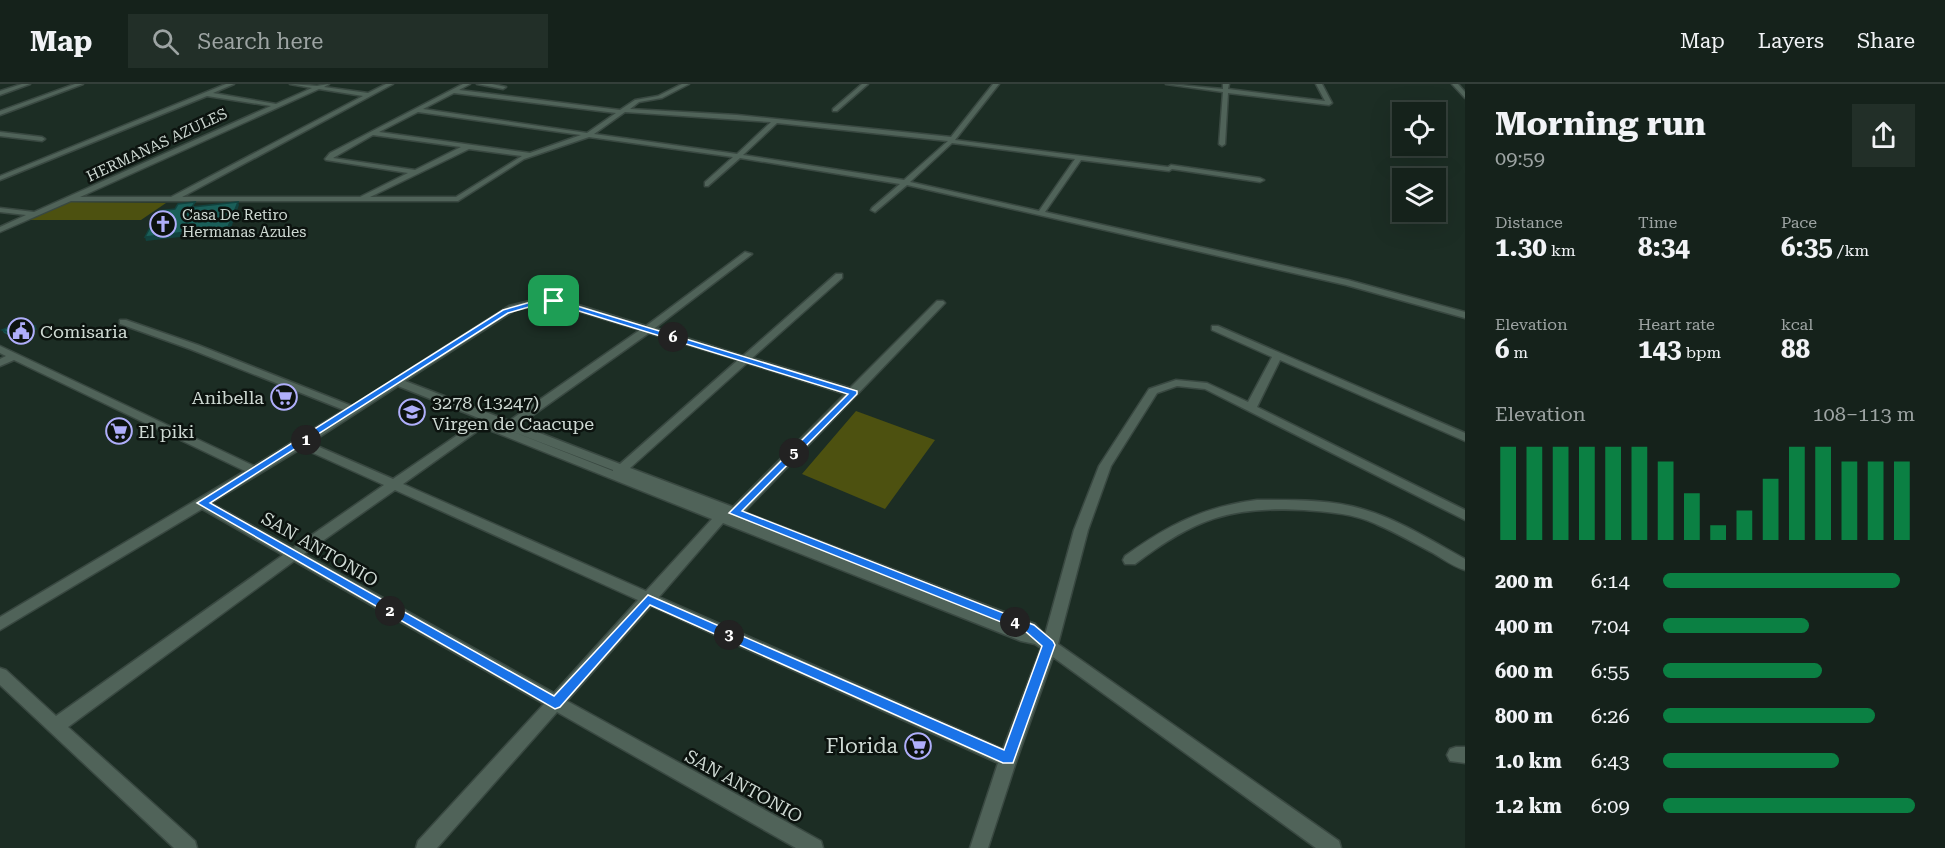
<!DOCTYPE html>
<meta charset="utf-8">
<style>
:root{--surface:#15221b;--page:#222f28;--text:#f1f3f6;--muted:#9da4a3;--line:#343f3a;--accent:#0b8043}
body{margin:0;font-family:"Roboto Serif",serif;background:var(--page);color:var(--text);height:100vh;display:flex;flex-direction:column;font-size:22px;white-space:nowrap}
*{box-sizing:border-box;margin:0}
p{font-size:20px;color:var(--muted)}
.icon{flex:none;width:33px;height:33px;fill:none;stroke:currentColor;stroke-width:2;stroke-linecap:round;stroke-linejoin:round}
.map{position:relative;flex:1;overflow:hidden}
.drawer{display:flex;flex-direction:column;background:var(--surface);width:480px}
.drawer>*{flex:none}
.controls{position:absolute;left:1392px;top:18px;display:grid;gap:12px}
.controls a{display:grid;place-items:center;width:54px;height:54px;border-radius:0px;background:var(--surface);box-shadow:0 6px 24px #0002,0 0 0 2px var(--line);font-size:30px}
.pin{position:absolute;display:grid;place-items:center;width:51px;height:51px;color:#fff;margin:-26px;border-radius:12px;box-shadow:0 3px 9px #0006}
.km{position:absolute;width:30px;height:30px;margin:-15px;border-radius:50%;background:#222;color:#fff;font-size:16px;line-height:30px;text-align:center}
.round{display:grid;place-items:center;flex:none;width:63px;height:63px;border-radius:0px;background:var(--page)}
.summary{display:flex;align-items:center;justify-content:space-between;height:102px;padding:0 30px}
h1{font-size:33px;font-weight:700;line-height:45px}
.metrics{display:grid;grid-template-columns:repeat(3,1fr);gap:9px;height:102px;padding:6px 30px}
.metrics div{display:grid;align-content:center}
.metrics b{font-size:26px;font-weight:700}
.metrics small{font-size:16px;font-weight:400}
.metrics p{font-size:16px}
.chart{height:168px;padding:12px 30px}
.chart p{display:flex;justify-content:space-between}
.chart svg{width:100%;height:108px;margin-top:6px;stroke:var(--accent);stroke-width:6}
ul{padding:0 30px;list-style:none;font-size:20px}
li{display:grid;grid-template-columns:96px 72px 1fr;align-items:center;height:45px}
li i{height:15px;border-radius:8px;background:var(--accent)}
header{display:flex;align-items:center;gap:36px;box-sizing:border-box;height:84px;padding:0 30px;background:var(--surface);border-bottom:2px solid var(--line)}
header strong{font-size:28px}
nav{display:flex;gap:33px;margin-inline-start:auto;font-size:21px}
.search{width:420px;height:54px;background:var(--page);display:flex;align-items:center;gap:15px;box-sizing:border-box;padding:0 21px;border-radius:0px;color:var(--muted);font-size:22px}
main{display:flex;flex:1;min-height:0}
.map>svg:first-child{display:block}
</style>
<header>
<strong>Map</strong>
<div class="search"><svg class="icon" aria-label="search" viewBox="0 0 24 24"><circle cx="10" cy="10" r="6"/><path d="M15 15l6 6"/></svg>Search here</div>
<nav><a>Map</a><a>Layers</a><a>Share</a></nav>
</header>
<main>
<div class="map">
<svg width="1465" height="764" viewBox="0 0 1465 764">
<rect width="100%" height="100%" fill="#1c2d24"/>
<path fill="#4d5110" d="M70,118l96,1 -25,17h-113z
M856,327l79,29 -50,69 -83,-35z"/>
<g fill="none" stroke-linecap="round" stroke-linejoin="round">
<g stroke="#394841" stroke-width="3">
<path id="street" d="M22,0h8l-30,11v-4z
M75,0h8l-83,31v-4z
M226,0h8l-21,9 63,11 36,-16 -22,-4 27,2 12,-2 -5,3 44,6 18,-9h7l-211,113h178l48,-24 -82,-13 -1,-1 5,-6 133,-69h7l-11,6 161,20 15,-10 23,-4 24,-12h7l-27,14 -23,4 -9,7 107,6 214,22 42,-53h6l-44,56 213,27 3,-2 89,13 4,2 -4,2 -88,-13 -3,2 -88,-11 -36,52 303,68 117,32v6l-119,-33 -439,-100 -32,27 -4,-2 1,-2 28,-24 -160,-26 -32,28h-3v-4l28,-25 -144,-20 -65,22 -66,42h-387l-71,31v-5l26,-12 -26,-3v-4l34,4 237,-106 -64,-10 -207,84v-4zM319,5l44,7 -192,101h-91zM454,9l162,20 -29,20 -164,-24zM418,28l163,23 -51,18 -151,-21zM625,28l146,10 -34,32 -143,-20zM777,39l171,18 -44,39 -161,-25zM373,51l88,12 -46,23 -82,-12zM952,59l123,16 -36,52 -129,-29zM469,65l53,7 -66,41h-86z
M477,0h15l14,3 -3,2z
M862,0h6l-31,27h-4v-2z
M1166,0l57,5v-5h6l-1,5 97,12 -9,-17h6l10,19 -3,2 -101,-12 -3,51 -3,2 -3,-2 4,-52z
M1452,0h6l7,8v6z
M0,48l42,5 3,2 -3,2 -42,-5z
M745,168l7,2 -97,74 88,28 93,-82h6v4l-90,80 98,30 87,-87h6l2,2 -201,209 291,112 10,11 29,-105 25,-64 50,-77 27,-9 31,3 41,19 24,-45 -60,-27v-4h6l247,107v8l-185,-81 -23,47 208,103v10l-260,-131 -28,-3 -20,7 -46,73 -23,64 -30,114 281,197 2,7h-25l-263,-191 -36,102 -29,89h-18l28,-85 -347,-157 -84,95 254,140 2,7h-27l-239,-136 -120,136h-21l2,-7 126,-137 -250,-143 -226,166 127,114 2,7h-23l-174,-163v-17l6,2 50,46 227,-161 -81,-46 -202,121v-13l245,-146 -231,-111 -14,6v-7l6,-3 -6,-3v-7l254,120 90,-56 -154,-61 -70,-25v-4h6l72,25 154,61 157,-100 29,-7h21l87,27zM538,221h20l82,25 -131,91 -104,-40 110,-71zM649,249l89,27 -118,104 -101,-39zM747,279l98,31 -112,113 -103,-39zM398,302l83,33 -88,60 -83,-36zM490,338l2,9 220,88 -66,72 -243,-107zM511,347l102,39v1zM302,364l82,37 -91,63 -82,-45zM395,406l243,110 -84,93 -250,-139zM723,439l298,118 14,3 6,4 -38,101 -344,-152z
M1257,416c34,0 72,-1 105,9 36,10 70,32 103,50v11c-11,-3 -22,-11 -32,-17 -19,-10 -38,-21 -57,-29 -24,-11 -47,-12 -72,-14 -74,-4 -110,9 -169,54h-10l-2,-4 2,-4c43,-31 78,-49 132,-56z
M1456,663h9v16l-15,-2 -3,-6 3,-6z"/>
</g>
<use href="#street" fill="#506359" fill-rule="evenodd"/>
</g>
<path fill="#16524d" d="M37,245l-20,10 -13,-6 -2,-3z"/>
<path fill="#12423e" d="M238,118l1,3 -9,26 -84,10 -1,-4z
M35,242l2,3 -20,10 -3,-4z"/>
<path fill="#1a5f59" stroke="#12423e" stroke-width="1.5" d="M195,118l-3,5 46,-5 -10,25 -83,10 14,-26 16,-2 3,-5z
M23,237l12,5 -21,9 -12,-5z"/>
<path fill="#1a73e8" stroke="#fff" stroke-width="1.5" fill-rule="evenodd" d="M554,215l303,92v3l-115,117 292,114 19,16 2,4 -42,118h-10l-353,-158 -90,102 -5,2 -358,-206 306,-193 35,-10zM553,219l295,91 -119,119 297,119 16,14 -38,104 -356,-155 -94,101 -344,-193 298,-190 31,-9z"/>
<defs>
<g id="church-ring" transform="scale(1.35)"><circle r="9.5" fill="#0c130f" stroke="#afaefa" stroke-width="1.5"/><path d="M-1.2-6h2.4v3.5h3.3v2.4h-3.3V6h-2.4V-.1h-3.3v-2.4h3.3Z" fill="#afaefa"/></g>
<g id="civic-ring" transform="scale(1.35)"><circle r="9.5" fill="#0c130f" stroke="#afaefa" stroke-width="1.5"/><path d="M-.6-6.5H3V-4.5H.6V-3L4-1V1h2V6H-6V1h2V-1L-.6-3ZM-1.2 2.5V6h2.4V2.5Z" fill="#afaefa"/></g>
<g id="supermarket-ring" transform="scale(1.35)"><circle r="9.5" fill="#0c130f" stroke="#afaefa" stroke-width="1.5"/><path d="M-6-5.5h2.5l.6 2H6L4.5 2H-2.5L-4.4-4H-6ZM-1.5 3.2a1.3 1.3 0 1 0 .1 0ZM3 3.2a1.3 1.3 0 1 0 .1 0Z" fill="#afaefa"/></g>
<g id="school-ring" transform="scale(1.35)"><circle r="9.5" fill="#0c130f" stroke="#afaefa" stroke-width="1.5"/><path d="M0-5L7-2L0 1L-7-2ZM-4 1L0 2.5L4 1V4Q0 6-4 4Z" fill="#afaefa"/></g>
</defs>
<g fill-rule="evenodd">
<use href="#church-ring" x="163" y="140"/>
<use href="#civic-ring" x="21" y="247"/>
<use href="#supermarket-ring" x="284" y="313"/>
<use href="#school-ring" x="412" y="328"/>
<use href="#supermarket-ring" x="119" y="347"/>
<use href="#supermarket-ring" x="918" y="662"/>
</g>
<g text-anchor="middle" dominant-baseline="central" stroke-width="5" stroke-linejoin="round" paint-order="stroke">
<g font-size="15" fill="#ced9d3" stroke="#0c130f">
<text transform="translate(157 61) rotate(-25)">HERMANAS AZULES</text>
</g>
<g font-size="15" fill="#ced9d3" stroke="#0c130f" text-anchor="start">
<text x="182" y="131">Casa De Retiro<tspan x="182" dy="17">Hermanas Azules</tspan></text>
</g>
<g font-size="18" fill="#ced9d3" stroke="#0c130f" text-anchor="start">
<text x="40" y="247">Comisaria</text>
<text x="264" y="313" text-anchor="end">Anibella</text>
<text x="432" y="318">3278 (13247)<tspan x="432" dy="21">Virgen de Caacupe</tspan></text>
<text x="138" y="347">El piki</text>
</g>
<g font-size="18" fill="#ced9d3" stroke="#0c130f">
<text transform="translate(320 465) rotate(30)">SAN ANTONIO</text>
<text transform="translate(744 702) rotate(29)">SAN ANTONIO</text>
</g>
<g font-size="21" fill="#ced9d3" stroke="#0c130f" text-anchor="end">
<text x="898" y="662">Florida</text>
</g>
</g>
</svg>
<div class="controls">
<a><svg class="icon" aria-label="locate" viewBox="0 0 24 24"><circle cx="12" cy="12" r="6"/><path d="M12 2v4M12 18v4M2 12h4M18 12h4"/></svg></a>
<a><svg class="icon" aria-label="layers" viewBox="0 0 24 24"><path d="M12 4l9 5-9 5-9-5zM3 14l9 5 9-5"/></svg></a>
</div>
<div class="pin" style="left:554px;top:217px;background:#1e9e55"><svg class="icon" aria-label="arrive" viewBox="0 0 24 24"><path d="M6 21V4h12l-3 4 3 4H6"/></svg></div>
<b class="km" style="left:306px;top:356px">1</b>
<b class="km" style="left:390px;top:527px">2</b>
<b class="km" style="left:729px;top:551px">3</b>
<b class="km" style="left:1015px;top:538px">4</b>
<b class="km" style="left:794px;top:369px">5</b>
<b class="km" style="left:673px;top:253px">6</b>
</div>
<section class="drawer">
<div class="summary"><div><h1>Morning run</h1><p>09:59</p></div><a class="round"><svg class="icon" aria-label="share" viewBox="0 0 24 24"><path d="M12 15V3M7 8l5-5 5 5M5 13v7h14v-7"/></svg></a></div>
<div class="metrics">
<div><p>Distance</p><b>1.30<small> km</small></b></div>
<div><p>Time</p><b>8:34</b></div>
<div><p>Pace</p><b>6:35<small> /km</small></b></div>
</div>
<div class="metrics">
<div><p>Elevation</p><b>6<small> m</small></b></div>
<div><p>Heart rate</p><b>143<small> bpm</small></b></div>
<div><p>kcal</p><b>88</b></div>
</div>
<div class="chart"><p><span>Elevation</span>108–113 m</p>
<svg viewBox="0 0 160 44" preserveAspectRatio="none"><path d="M5 44V6M15 44V6M25 44V6M35 44V6M45 44V6M55 44V6M65 44V12M75 44V25M85 44V38M95 44V32M105 44V19M115 44V6M125 44V6M135 44V12M145 44V12M155 44V12"/></svg>
</div>
<ul>
<li><b>200 m</b>6:14<i style="width:94%"></i></li>
<li><b>400 m</b>7:04<i style="width:58%"></i></li>
<li><b>600 m</b>6:55<i style="width:63%"></i></li>
<li><b>800 m</b>6:26<i style="width:84%"></i></li>
<li><b>1.0 km</b>6:43<i style="width:70%"></i></li>
<li><b>1.2 km</b>6:09<i style="width:100%"></i></li>
</ul>
</section>
</main>
